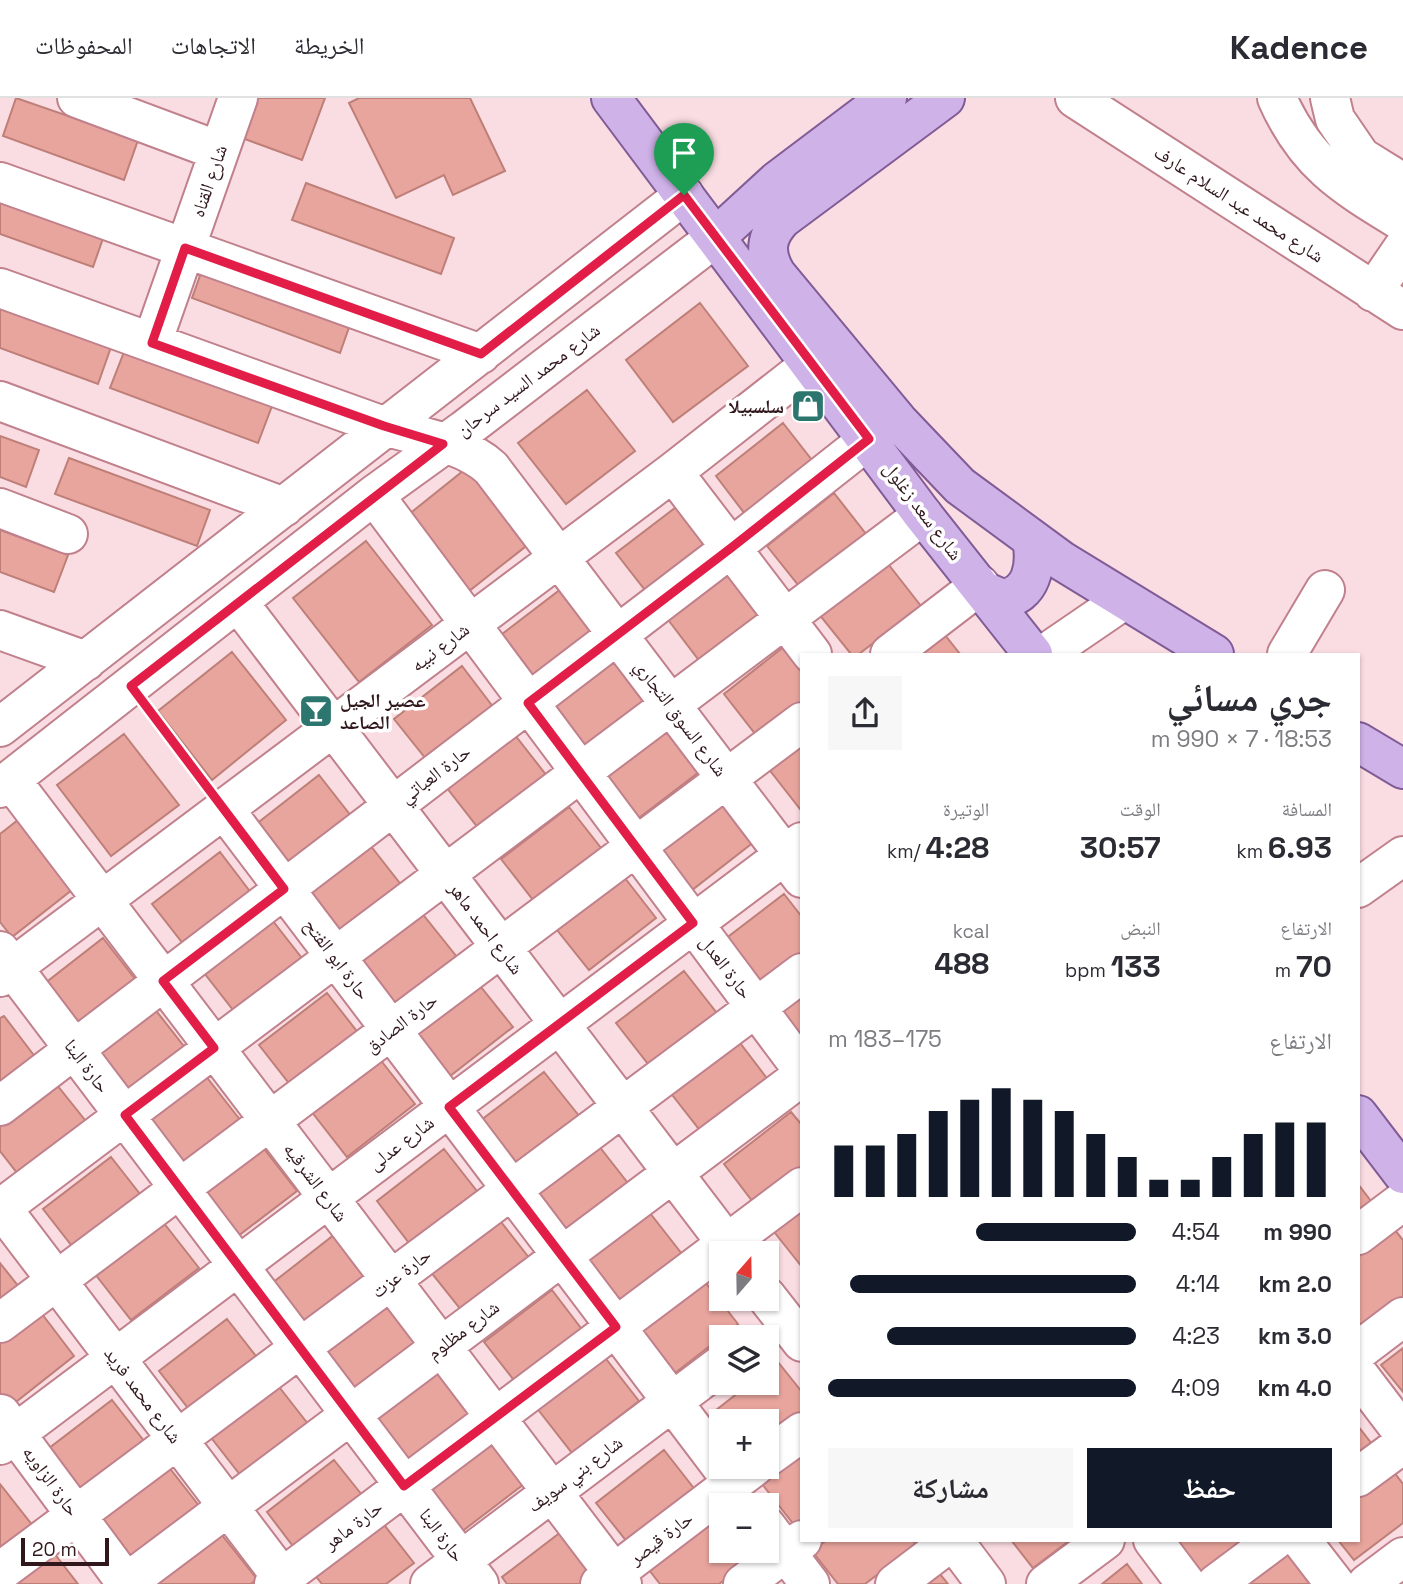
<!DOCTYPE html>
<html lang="ar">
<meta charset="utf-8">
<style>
:root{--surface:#fff;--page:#f7f7f7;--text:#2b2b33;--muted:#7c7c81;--line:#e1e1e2;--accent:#111827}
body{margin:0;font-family:"Space Grotesk","Noto Naskh Arabic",sans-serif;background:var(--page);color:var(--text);direction:rtl;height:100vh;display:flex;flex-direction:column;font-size:26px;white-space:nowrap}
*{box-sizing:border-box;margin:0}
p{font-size:23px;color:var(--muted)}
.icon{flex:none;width:38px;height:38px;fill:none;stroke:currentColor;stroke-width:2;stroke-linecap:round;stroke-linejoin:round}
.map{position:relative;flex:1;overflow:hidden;direction:ltr}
.side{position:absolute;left:800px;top:555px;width:560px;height:889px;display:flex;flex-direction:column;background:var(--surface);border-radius:0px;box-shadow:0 2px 5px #0004;direction:rtl}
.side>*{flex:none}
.needle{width:46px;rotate:20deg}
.tools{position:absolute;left:709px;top:1143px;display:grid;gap:14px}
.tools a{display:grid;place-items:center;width:70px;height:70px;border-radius:0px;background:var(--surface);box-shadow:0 2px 5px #0004;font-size:35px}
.scale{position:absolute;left:21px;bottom:18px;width:88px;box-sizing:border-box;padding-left:7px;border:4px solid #30171c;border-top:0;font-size:19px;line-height:24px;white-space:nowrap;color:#30171c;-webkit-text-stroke:5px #fff;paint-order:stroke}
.pin{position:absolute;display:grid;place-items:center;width:60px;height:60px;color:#fff;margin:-72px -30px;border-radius:50% 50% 50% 0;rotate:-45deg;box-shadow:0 0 7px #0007}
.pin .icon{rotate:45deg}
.round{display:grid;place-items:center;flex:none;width:74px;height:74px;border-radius:0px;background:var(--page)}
.summary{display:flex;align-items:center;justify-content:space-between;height:119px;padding:0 28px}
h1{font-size:38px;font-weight:800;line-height:52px}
.metrics{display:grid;grid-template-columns:repeat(3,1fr);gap:10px;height:119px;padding:7px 28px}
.metrics div{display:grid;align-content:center}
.metrics b{font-size:30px;font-weight:800}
.metrics small{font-size:19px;font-weight:400}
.metrics p{font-size:19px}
.chart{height:196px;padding:14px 28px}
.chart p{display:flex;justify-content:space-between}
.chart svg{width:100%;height:126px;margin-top:7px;stroke:var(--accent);stroke-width:6}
.cta{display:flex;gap:14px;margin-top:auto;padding:14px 28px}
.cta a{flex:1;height:80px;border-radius:0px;background:var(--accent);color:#fff;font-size:28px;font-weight:800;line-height:80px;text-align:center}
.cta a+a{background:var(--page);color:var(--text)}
ul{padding:0 28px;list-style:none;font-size:23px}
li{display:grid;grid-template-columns:112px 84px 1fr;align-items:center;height:52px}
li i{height:18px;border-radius:9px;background:var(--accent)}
header{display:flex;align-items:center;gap:42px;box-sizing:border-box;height:98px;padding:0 35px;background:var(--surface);border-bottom:2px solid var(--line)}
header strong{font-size:33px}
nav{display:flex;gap:38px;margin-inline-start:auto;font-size:24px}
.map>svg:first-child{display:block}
</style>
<header>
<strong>Kadence</strong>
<nav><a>الخريطة</a><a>الاتجاهات</a><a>المحفوظات</a></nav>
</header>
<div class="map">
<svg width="1403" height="1486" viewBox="0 0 1403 1486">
<rect width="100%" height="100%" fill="#fadde2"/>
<path fill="#e8a59d" stroke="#be7f78" stroke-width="2" d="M16,0l122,42 -14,40 -121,-44z
M248,0h77l-23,62 -68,-25z
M359,0h111l35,73 -52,24 -9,-20 -48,23 -47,-95z
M306,85l148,55 -13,36 -149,-54z
M0,91l107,38 -14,40 -93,-33z
M205,164l148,54 -13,37 -148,-55z
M700,205l48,63 -75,56 -47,-62z
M0,209l111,40 -13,37 -98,-36z
M124,254l148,54 -14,37 -148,-55z
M587,292l48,61 -69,53 -48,-61z
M783,325l36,46 -68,53 -35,-46z
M0,338l39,14 -13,37 -26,-10z
M69,360l141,52 -13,36 -142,-52z
M468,369l62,76 -71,56 -61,-76z
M834,395l36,46 -67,52 -36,-45z
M684,403l36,46 -68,52 -36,-46z
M0,432l68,25 -14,37 -54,-20z
M366,443l66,84 -73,57 -66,-84z
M885,462l36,46 -62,48h-8l-33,-41z
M734,467l35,46 -68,52 -35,-46z
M561,491l36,46 -68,52 -36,-46z
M941,532l19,24h-50z
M791,543l11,13v53l-42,33 -36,-46z
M232,554l54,68 -74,60 -54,-69z
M612,561l36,45 -68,53 -36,-46z
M462,568l35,46 -67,52 -36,-45z
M663,628l36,46 -68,52 -35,-46z
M511,632l36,46 -68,53 -36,-46z
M124,636l55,71 -68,51 -54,-71z
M802,636v73l-2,2 -36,-46z
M319,677l36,46 -68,52 -36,-45z
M719,698l36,45 -68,53 -36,-46z
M569,709l36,46 -68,52 -36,-46z
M27,715l55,69 -70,55 -12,-15v-88z
M370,747l36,46 -68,52 -35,-46z
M220,754l35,46 -67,52 -36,-46z
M621,775l35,45 -67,52 -36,-45z
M784,796l18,23v36l-50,39 -36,-46z
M421,814l36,45 -68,53 -36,-46z
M269,818l36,46 -68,53 -36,-46z
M103,840l36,46 -68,53 -36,-46z
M684,873l36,46 -68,52 -36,-46z
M477,884l36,45 -68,53 -36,-46z
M802,891v71l-35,-44z
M327,895l36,46 -68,52 -36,-46z
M154,910l36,46 -68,53 -36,-46z
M4,918l35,46 -39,30v-74z
M734,937l35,46 -67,52 -36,-46z
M379,960l36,46 -68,53 -36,-46z
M544,974l36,45 -68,53 -36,-46z
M205,977l36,46 -68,53 -36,-46z
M53,982l36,45 -68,53 -21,-27v-30z
M791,1014l11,13v52l-43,33 -35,-46z
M595,1043l36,46 -68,53 -36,-46z
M261,1047l36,46 -68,52 -36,-46z
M444,1051l36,46 -68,52 -35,-46z
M111,1059l36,46 -68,52 -36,-46z
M1358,1086l16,21 -16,12z
M802,1106v63l-31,-39z
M646,1110l36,46 -68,53 -36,-46z
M494,1115l36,46 -68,52 -36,-45z
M163,1124l36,46 -68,52 -36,-46z
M1394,1131l9,11v56l-41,31 -4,-6v-64z
M339,1133l35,46 -67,52 -36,-45z
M0,1165l19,24 -19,14z
M702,1180l36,46 -68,53 -36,-46z
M552,1192l35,46 -67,52 -36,-46z
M390,1203l35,46 -67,52 -36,-46z
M39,1212l35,46 -67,53 -7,-9v-60z
M227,1221l36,46 -68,52 -36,-46z
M1403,1250v44l-22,-27z
M603,1257l36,46 -67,52 -36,-46z
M778,1264l24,30v26l-36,27v-24h-45v7l-10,-14 41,-32h14v-11z
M440,1270l36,46 -67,52 -36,-46z
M276,1285l36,46 -67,52 -36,-46z
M112,1302l36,46 -68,52 -36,-46z
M1358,1328l14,18 -14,11z
M488,1340l36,46 -68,52 -35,-46z
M664,1352l36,46 -68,52 -36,-45z
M802,1356v73l-4,3 -36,-46z
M334,1362l36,45 -68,53 -35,-46z
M1386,1364l17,22v39l-49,37 -16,-20h20v-56z
M168,1368l36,46 -67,53 -36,-46z
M0,1386l33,42 -33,26z
M714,1416l7,9v27h21l8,10 -31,24h-59l-14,-18z
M378,1419l36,46 -28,21h-64l-12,-15z
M570,1427l35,46 -17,13h-81l-5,-7z
M221,1436l36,45 -6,5h-95z
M827,1442h85l4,5 -51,39h-27l-26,-33z
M1011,1442h59l-37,28z
M1177,1442h81l-51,39z
M47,1446l31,40h-78z
M1290,1453l26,33h-69z
M1127,1466l15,20h-40z
M936,1471l12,15h-31z"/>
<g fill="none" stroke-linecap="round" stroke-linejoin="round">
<g stroke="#c0808c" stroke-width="42">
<path id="minor" d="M77,0l142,53
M1075,0l328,212
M1277,0c29,66 67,88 126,124
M1330,0l5,21 26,38 42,26
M0,84l481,172
M0,190c124,45 248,89 372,134 37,13 90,19 119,46l311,410
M1373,194l30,-44
M152,245l86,-245
M0,303l284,106
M673,374l139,182
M374,397l428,574
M0,410l68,26
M238,504l496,651
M0,532l86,31
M890,556l90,-69
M1045,556l79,-54
M1287,556l38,-64
M0,629l684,-532
M11,682l611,804
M0,690l374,-293 90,-65 252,-193
M224,711l497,657
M1358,790l45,-32
M0,853l479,633
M0,879l673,-505 138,-108
M0,1008l731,-558 138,-109
M0,1108l287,378
M0,1111l923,-694
M1358,1137l45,-34
M766,1198l36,46
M0,1225l802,-601
M1358,1253l45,-34
M1358,1276l45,59
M1,1316l126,170
M0,1347l802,-603
M766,1360l36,-26
M1358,1379l45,-33
M766,1428l44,58
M953,1442l33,44
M1153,1442l33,44
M1301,1442l34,44
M0,1474l802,-599
M125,1486l677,-508
M274,1486l528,-397
M430,1486l291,-219
M600,1486l155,-118
M743,1486l59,-44
M895,1486l58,-44
M1046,1486l59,-44
M1216,1486l59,-44
M1367,1486l36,-27"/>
</g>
<g stroke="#815b96" stroke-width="42">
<path id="major" d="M611,0l312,417 110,139
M945,0l-163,121c-17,18 -18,34 -6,55l122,147 62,65 102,75 152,93
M716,139l61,-56 110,-83
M986,494l16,7c30,-3 35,-34 30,-59
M1358,644l45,27
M1358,1017l45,59"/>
</g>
<path stroke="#9c8186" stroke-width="4.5" stroke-dasharray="5 5" stroke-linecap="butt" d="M150,614l54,71"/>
<use href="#minor" stroke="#fff" stroke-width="38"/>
<use href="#major" stroke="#ceb2e8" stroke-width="38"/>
</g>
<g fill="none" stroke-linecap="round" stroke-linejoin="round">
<g stroke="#fff" stroke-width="14">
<path id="route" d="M684,97l185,244 -138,109 -203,155 165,220 -244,184 167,220 -212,159 -279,-371 89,-67 -51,-67 121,-92 -153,-203 312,-242 -59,-18 -232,-83 33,-95 296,106z"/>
</g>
<use href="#route" stroke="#e11d48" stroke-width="9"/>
</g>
<defs>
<g id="shop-square" transform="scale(1.75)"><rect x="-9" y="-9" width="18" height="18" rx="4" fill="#2d766f" stroke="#fff"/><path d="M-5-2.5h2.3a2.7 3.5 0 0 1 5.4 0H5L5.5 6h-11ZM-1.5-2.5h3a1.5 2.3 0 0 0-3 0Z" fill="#fff"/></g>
<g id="bar-square" transform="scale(1.75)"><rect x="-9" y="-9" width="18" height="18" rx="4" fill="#2d766f" stroke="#fff"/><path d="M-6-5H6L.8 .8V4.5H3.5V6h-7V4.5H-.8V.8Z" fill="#fff"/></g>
</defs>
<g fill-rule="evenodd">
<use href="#shop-square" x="808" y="308"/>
<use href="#bar-square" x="316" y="613"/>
</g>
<g text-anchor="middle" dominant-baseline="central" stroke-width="7" stroke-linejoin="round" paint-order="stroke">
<g font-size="19" fill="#30171c" stroke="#fff">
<text transform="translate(209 83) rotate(-71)">شارع القناه</text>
<text transform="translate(1239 106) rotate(33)">شارع محمد عبد السلام عارف</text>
<text transform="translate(528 282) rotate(-37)">شارع محمد السيد سرحان</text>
<text transform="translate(923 413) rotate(53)">شارع سعد زغلول</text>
<text transform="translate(440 549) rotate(-37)">شارع نبيه</text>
<text transform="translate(681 620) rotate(53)">شارع السوق التجاري</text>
<text transform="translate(435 676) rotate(-37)">حارة العباتي</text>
<text transform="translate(486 830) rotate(53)">شارع احمد ماهر</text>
<text transform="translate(337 861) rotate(53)">حارة ابو الفتح</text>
<text transform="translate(726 869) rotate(53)">حارة العدل</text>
<text transform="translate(401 925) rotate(-37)">حارة الصادق</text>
<text transform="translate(87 968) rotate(53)">حارة البنا</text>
<text transform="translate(401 1045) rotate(-37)">شارع عدلى</text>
<text transform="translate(316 1084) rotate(53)">شارع الشرقيه</text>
<text transform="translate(401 1175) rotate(-37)">حارة عزت</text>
<text transform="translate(463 1232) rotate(-37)">شارع مظلوم</text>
<text transform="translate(143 1297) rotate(53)">شارع محمد فريد</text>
<text transform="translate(575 1376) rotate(-37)">شارع بني سويف</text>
<text transform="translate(51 1383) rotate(54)">حارة الزاويه</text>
<text transform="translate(353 1427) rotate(-37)">حارة ماهر</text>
<text transform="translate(442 1437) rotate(53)">حارة البنا</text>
<text transform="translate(661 1440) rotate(-37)">حارة قيصر</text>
</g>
<g font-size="19" font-weight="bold" fill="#30171c" stroke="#fff" text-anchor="end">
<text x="784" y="308">سلسبيلا</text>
<text x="340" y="602" text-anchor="start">عصير الجيل<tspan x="340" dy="22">الصاعد</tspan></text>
</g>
</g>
</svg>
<div class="tools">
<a><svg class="needle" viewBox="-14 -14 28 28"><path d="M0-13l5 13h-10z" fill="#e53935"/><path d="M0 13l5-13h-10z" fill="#7c7c81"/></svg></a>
<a><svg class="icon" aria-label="layers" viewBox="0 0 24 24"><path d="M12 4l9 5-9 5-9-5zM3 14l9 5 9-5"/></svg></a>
<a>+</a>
<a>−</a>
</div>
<div class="scale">20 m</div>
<div class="pin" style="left:684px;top:97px;background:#1e9e55"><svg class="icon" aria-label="arrive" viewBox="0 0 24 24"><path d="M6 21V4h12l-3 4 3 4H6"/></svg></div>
<section class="side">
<div class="summary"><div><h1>جري مسائي</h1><p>18:53 · 7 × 990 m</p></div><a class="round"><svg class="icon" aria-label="share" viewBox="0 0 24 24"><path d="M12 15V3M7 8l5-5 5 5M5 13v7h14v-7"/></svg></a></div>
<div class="metrics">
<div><p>المسافة</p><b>6.93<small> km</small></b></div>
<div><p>الوقت</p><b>30:57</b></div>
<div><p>الوتيرة</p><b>4:28<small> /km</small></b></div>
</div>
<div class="metrics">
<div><p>الارتفاع</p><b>70<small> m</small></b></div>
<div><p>النبض</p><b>133<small> bpm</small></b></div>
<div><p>kcal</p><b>488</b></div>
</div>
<div class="chart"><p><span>الارتفاع</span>175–183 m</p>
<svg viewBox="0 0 160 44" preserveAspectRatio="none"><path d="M5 44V26M15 44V26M25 44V22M35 44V14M45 44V10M55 44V6M65 44V10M75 44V14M85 44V22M95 44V30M105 44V38M115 44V38M125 44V30M135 44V22M145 44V18M155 44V18"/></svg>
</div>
<ul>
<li><b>990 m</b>4:54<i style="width:52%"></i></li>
<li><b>2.0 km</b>4:14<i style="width:93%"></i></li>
<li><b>3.0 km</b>4:23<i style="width:81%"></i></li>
<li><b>4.0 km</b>4:09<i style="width:100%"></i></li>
</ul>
<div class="cta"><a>حفظ</a><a>مشاركة</a></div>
</section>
</div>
